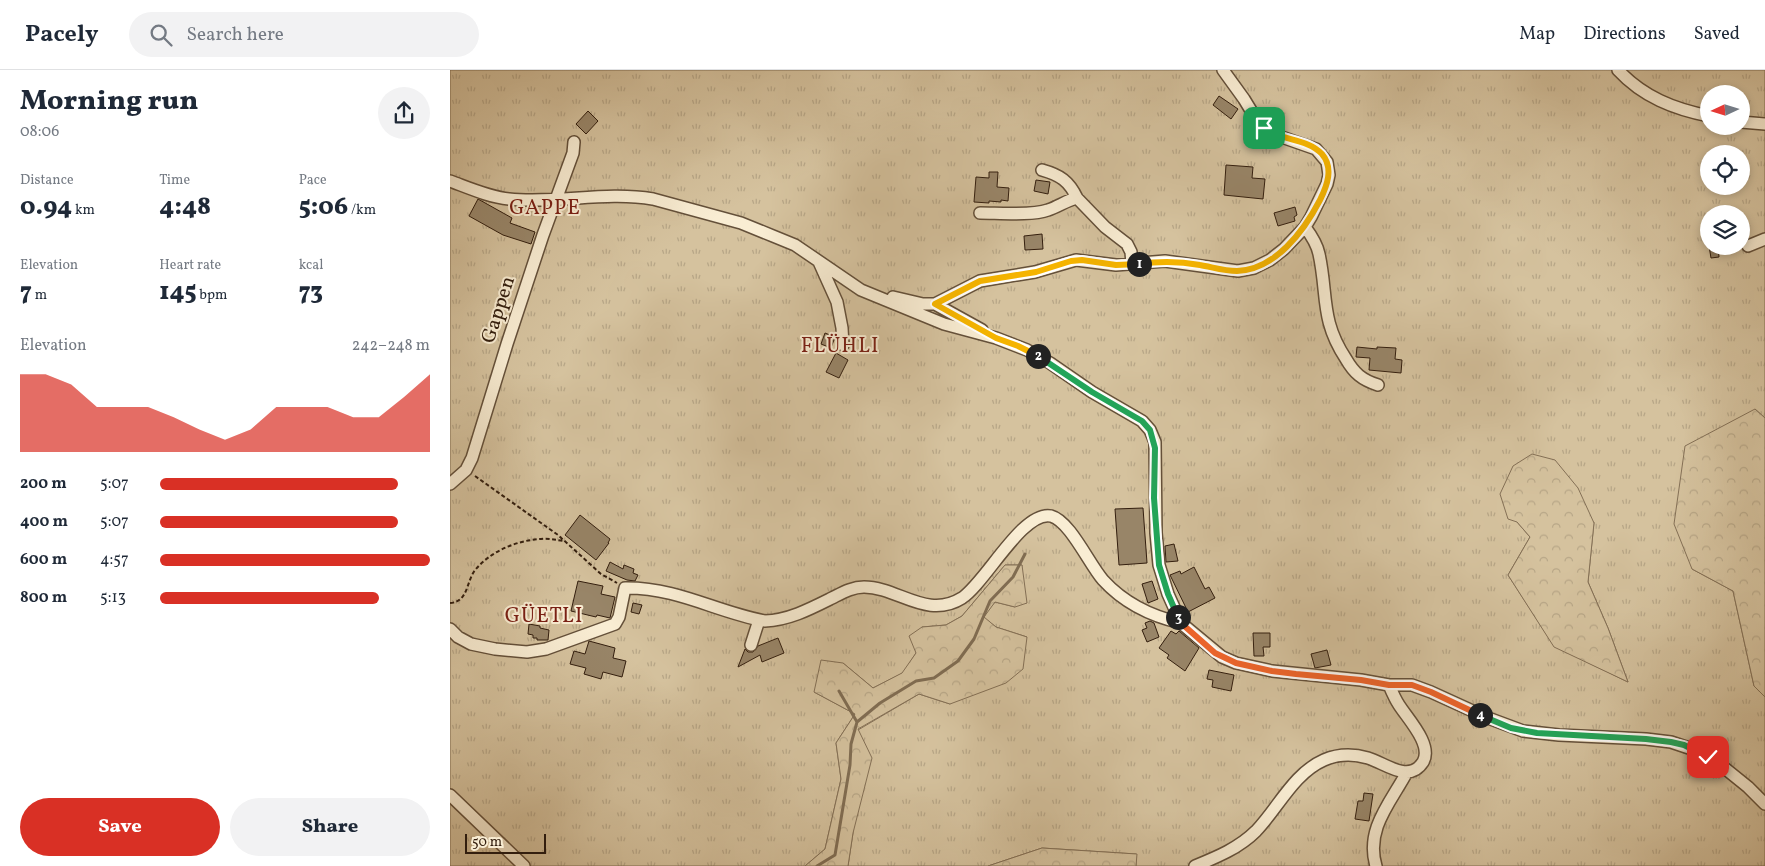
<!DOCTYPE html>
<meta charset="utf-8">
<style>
:root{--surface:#fff;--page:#f2f2f3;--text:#1f2937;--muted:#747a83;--line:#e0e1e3;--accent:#d93025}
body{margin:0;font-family:Vollkorn,serif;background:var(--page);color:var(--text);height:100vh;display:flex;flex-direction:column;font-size:19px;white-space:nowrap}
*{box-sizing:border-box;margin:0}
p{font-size:16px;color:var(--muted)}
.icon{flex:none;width:28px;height:28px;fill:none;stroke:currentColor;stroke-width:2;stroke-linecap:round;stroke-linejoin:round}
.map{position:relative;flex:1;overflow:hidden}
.details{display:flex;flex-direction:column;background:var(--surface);width:450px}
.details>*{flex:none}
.needle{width:32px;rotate:266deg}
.tools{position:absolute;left:1250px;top:15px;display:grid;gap:10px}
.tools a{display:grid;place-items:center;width:50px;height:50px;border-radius:50%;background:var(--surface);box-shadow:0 2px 8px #0003;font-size:25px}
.scale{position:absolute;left:15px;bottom:12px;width:81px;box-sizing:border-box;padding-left:5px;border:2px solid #331e0e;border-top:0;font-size:14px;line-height:18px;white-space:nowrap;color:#331e0e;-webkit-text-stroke:4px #f9edd3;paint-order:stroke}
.pin{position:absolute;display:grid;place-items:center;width:42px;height:42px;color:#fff;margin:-21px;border-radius:10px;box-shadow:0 2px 8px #0006}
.km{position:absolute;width:25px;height:25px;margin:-12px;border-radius:50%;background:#222;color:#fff;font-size:14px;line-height:25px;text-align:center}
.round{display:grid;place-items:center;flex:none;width:52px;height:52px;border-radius:26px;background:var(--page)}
.summary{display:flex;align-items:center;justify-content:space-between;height:85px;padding:0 20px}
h1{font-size:28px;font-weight:800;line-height:38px}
.metrics{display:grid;grid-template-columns:repeat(3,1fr);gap:8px;height:85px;padding:5px 20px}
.metrics div{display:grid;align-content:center}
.metrics b{font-size:25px;font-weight:800}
.metrics small{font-size:14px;font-weight:400}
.metrics p{font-size:14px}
.chart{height:140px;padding:10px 20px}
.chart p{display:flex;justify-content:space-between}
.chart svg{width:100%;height:90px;margin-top:5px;fill:var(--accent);opacity:.7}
.action{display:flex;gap:10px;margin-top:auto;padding:10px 20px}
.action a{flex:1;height:58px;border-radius:30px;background:var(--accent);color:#fff;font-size:20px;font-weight:800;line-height:58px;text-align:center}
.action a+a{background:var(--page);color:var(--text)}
ul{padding:0 20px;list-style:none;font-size:16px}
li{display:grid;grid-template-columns:80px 60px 1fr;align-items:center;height:38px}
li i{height:12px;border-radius:6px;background:var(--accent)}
header{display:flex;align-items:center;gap:30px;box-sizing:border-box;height:70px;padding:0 25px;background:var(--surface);border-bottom:1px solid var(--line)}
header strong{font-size:24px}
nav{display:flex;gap:28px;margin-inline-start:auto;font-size:18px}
.search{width:350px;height:45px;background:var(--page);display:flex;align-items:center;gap:12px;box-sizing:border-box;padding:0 18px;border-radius:28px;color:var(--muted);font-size:19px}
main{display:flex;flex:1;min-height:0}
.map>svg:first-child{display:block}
</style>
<header>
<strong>Pacely</strong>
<div class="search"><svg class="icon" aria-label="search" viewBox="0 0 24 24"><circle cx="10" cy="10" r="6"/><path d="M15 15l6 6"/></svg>Search here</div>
<nav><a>Map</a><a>Directions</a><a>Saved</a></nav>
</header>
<main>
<section class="details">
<div class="summary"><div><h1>Morning run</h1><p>08:06</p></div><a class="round"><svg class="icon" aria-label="share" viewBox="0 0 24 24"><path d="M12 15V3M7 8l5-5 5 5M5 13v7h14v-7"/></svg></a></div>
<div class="metrics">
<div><p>Distance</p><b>0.94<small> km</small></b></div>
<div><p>Time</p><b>4:48</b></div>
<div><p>Pace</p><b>5:06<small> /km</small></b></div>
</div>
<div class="metrics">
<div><p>Elevation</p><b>7<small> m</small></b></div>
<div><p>Heart rate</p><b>145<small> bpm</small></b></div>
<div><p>kcal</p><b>73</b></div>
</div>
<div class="chart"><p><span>Elevation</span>242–248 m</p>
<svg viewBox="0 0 160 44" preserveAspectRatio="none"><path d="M0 44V6L10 6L20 11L30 22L40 22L50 22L60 27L70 33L80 38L90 33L100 22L110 22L120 22L130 27L140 27L150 17L160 6V44z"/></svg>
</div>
<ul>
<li><b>200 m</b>5:07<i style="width:88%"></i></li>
<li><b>400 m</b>5:07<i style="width:88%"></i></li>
<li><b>600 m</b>4:57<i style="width:100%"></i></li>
<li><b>800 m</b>5:13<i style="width:81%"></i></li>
</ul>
<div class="action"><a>Save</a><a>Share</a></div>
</section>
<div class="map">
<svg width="1315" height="796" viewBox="0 0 1315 796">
<defs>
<pattern id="grass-tufts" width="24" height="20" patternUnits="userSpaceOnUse" patternTransform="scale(1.25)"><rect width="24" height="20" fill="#d5c29e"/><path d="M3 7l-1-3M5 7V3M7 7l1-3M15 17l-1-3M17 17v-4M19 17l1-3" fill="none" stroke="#b7a687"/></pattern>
<pattern id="forest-crowns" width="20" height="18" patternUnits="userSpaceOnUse" patternTransform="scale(1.25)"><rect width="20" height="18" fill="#d5c29e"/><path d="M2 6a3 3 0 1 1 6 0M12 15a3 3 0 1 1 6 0" fill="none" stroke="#b7a687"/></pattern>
</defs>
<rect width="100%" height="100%" fill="#f6e4bc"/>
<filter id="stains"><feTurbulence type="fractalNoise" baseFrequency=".004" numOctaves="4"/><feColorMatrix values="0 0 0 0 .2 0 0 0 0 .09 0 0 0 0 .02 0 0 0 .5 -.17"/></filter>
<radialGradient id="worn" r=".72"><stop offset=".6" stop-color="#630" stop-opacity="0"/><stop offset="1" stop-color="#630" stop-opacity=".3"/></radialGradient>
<path fill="url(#grass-tufts)" stroke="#847056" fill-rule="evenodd" d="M0,0h1315v348l-10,-9 -63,160 41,22 21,95 11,11v169h-629v-12l-94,-6 -54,18h-140l5,-33 5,-103 61,-36 31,10 77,-67 -31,-10 -13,-10 12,-15 20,5 7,-42h-17l-43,51 -16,9 -24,2 -6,26 -13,20 -30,15 -30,-25 -29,29 41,22 -19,29 5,36 -16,70 -20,17h-355zM1259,24h32v32h-32zM1259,84h32v32h-32zM1259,144h32v32h-32zM1067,452h77l-6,60 20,46 20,54 -74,-36 -46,-71 22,-38z"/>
<path fill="url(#forest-crowns)" stroke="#847056" d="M1305,339l10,9v279l-11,-11 -21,-95 -41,-22 -18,-45 11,-78z
M1082,384l23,6 23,28 16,35 -6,59 20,46 20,54 -74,-35 -46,-72 22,-38 -13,-15 -9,-3 -8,-25 13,-28z
M555,495h17l5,38 -12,4 -20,-5 -11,15 12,10 31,10 -4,32 -17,14 -56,21 -31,-10 -61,35 14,29 -19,75 -5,33h-43l20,-17 16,-70 -5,-36 19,-29 -41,-22 7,-32 22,3 30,25 29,-15 14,-20 -7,-17 13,-9 24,-2 16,-9z
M592,778l95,6 -1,12h-148z"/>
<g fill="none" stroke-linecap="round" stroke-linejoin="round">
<path stroke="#806d53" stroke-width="3" d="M389,621l18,31
M367,796l18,-11 15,-90 1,-21 6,-22 23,-19 36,-22 18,-3 24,-17 16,-22 16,-38 23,-24 12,-23"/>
</g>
<path fill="#988568" stroke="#331e0e" d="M769,26l19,13 -7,10 -18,-14z
M138,41l10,10 -12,13 -10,-10z
M776,95l27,2 -1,11 13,1 -2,20 -39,-4z
M539,102h9l-1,15 12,1 -1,13 -7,-1v2l-12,-1v2l-15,-1 2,-25 13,1z
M586,110l14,2 -2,12 -14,-3z
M28,129l34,19 -2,5 25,9 -4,12 -28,-9 -34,-19z
M845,137l2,8 -3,2 1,4 -17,5 -4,-13z
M592,164l1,15 -18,1 -1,-14z
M1259,176h9l1,11 -8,1z
M375,263l10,4 -4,11 -10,-4z
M907,277l20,2v-2l19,1 -1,11 7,1 -1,13 -32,-3 1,-12 -14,-1z
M386,283l12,7 -9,18 -13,-6z
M693,438l4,55 -28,2 -4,-56z
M130,445l30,24 -2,4h1l-13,17 -31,-25z
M724,474l4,17 -12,1 -1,-16z
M160,492l13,7 1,-4 10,4 -1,4 5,2 -3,6 -8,-1 -21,-9z
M744,497l11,22 4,-2 6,11 -27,14 -18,-37 10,-4 1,3z
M128,511l25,5 -2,8 14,3 -5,21 -13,-3 -1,2 -25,-6z
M702,511l6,18 -10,4 -6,-19z
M183,533l9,2 -3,9 -8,-2z
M700,551l4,2 5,14 -12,5 -5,-12 5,-2 -2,-5z
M79,554l11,2v2l9,2 -1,10h-11v-2h-4v-3l-5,-1z
M721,561l5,3 3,-3 20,17 -14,23 -18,-13 2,-3 -10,-7z
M803,563h17v14h-7l1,9h-10z
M328,568l6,15 -22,9 -2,-7 -22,12 7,-18 3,3h5l5,-6z
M139,571l26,7 -2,10 13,3 -4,16 -19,-5 -2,7 -17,-5 2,-6 -16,-4 4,-13 11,3z
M877,580l4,15 -16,3 -4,-14z
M759,600l25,5 -3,16 -19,-4 1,-7 -6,-1z
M914,723l9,1 -4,27 -14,-2 3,-18h5z"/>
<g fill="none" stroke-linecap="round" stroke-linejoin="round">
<g stroke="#64503a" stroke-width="14">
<path id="minor" d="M1168,0c25,27 56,39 91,46
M1291,52l24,2
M592,100c18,5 27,11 35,28
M0,111c19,7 39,16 59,18 48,5 96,-8 144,0l88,24 32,13 22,9 66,45 83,34 52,14 31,12 23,13 42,29 50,29 8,9 5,12 1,91 3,32 9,29 13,29 41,34 14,6 36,8 89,9 28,5h23l19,7 57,26 35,13 36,4 87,4 25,3 24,8 27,16 26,21 17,17
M530,143c18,0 52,3 68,-3 10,-3 19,-10 29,-12l28,29 22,17 4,8 1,12
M855,157c6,8 12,17 14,27 9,41 1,66 27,105 8,14 16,21 32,26
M1298,176l17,-7
M369,192l18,40 5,26 1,17
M443,227l30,7h12l45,-23 55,-9 41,-12 40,5 49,-4 73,10 16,-3 16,-8 14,-11 21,-22 6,-10 16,-33 2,-9 -2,-13 -11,-13 -40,-14 -13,-7 -5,-6 -14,-23 -21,-29
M485,234l47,26
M0,414l16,-14 6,-12 35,-114 36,-109 30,-82 1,-11
M0,559l8,8 13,7 24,5 32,3 19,-3 69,-25 4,-7 6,-29h2c52,0 89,24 138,33 24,-1 45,-12 67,-23 10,-5 20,-11 32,-11 34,0 63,33 98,11 24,-16 61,-88 89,-82 19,5 38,48 52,64 21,23 47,36 78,43
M301,575l8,-25
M0,725l74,71
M745,796c22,-9 44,-18 61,-35 22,-23 38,-58 68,-71 14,-6 30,-6 44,-2 17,5 41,26 55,4 10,-17 -15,-43 -24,-57 -4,-6 -7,-13 -10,-20
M926,796c-11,-37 15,-64 31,-94"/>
</g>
<path stroke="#331e0e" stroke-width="2" stroke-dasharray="4 2.5" stroke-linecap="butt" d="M25,406l83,59 43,39 16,9
M0,533c19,-1 16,-23 26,-34 15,-18 42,-29 65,-30 8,-1 15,1 23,2"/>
<use href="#minor" stroke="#f9edd3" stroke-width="11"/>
</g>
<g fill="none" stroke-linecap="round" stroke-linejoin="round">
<g stroke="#fff" stroke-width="10">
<path id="split-1" d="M689,194c20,-3 40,-3 61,1 12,2 24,6 37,6 38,-1 67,-40 83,-71 7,-14 14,-32 2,-46 -15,-16 -41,-13 -58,-26"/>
</g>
<g stroke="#fff" stroke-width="10">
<path id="split-2" d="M588,286l-20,-10 -22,-8 -61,-34 45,-23 56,-9 35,-11 11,-1 34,5 23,-1"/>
</g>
<g stroke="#fff" stroke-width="10">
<path id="split-3" d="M588,286l54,36 50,29 8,9 5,18 -1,50 5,67 9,29 10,23"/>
</g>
<g stroke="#fff" stroke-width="10">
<path id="split-4" d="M728,547l3,6 34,30 21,10 36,8 24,3 65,6 28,5h23l19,7 49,23"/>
</g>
<g stroke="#fff" stroke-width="10">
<path id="split-5" d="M1030,645l31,13 26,5 109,6 25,3 13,3 24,12"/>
</g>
<use href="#split-1" stroke="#f5b400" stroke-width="6"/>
<use href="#split-2" stroke="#f5b400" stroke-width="6"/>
<use href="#split-3" stroke="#22a559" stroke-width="6"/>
<use href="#split-4" stroke="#f0652b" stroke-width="6"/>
<use href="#split-5" stroke="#22a559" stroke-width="6"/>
</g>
<g text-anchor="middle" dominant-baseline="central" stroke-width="4" stroke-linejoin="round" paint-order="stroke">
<g font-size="20" fill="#331e0e" stroke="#f9edd3">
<text transform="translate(49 240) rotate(-72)">Gappen</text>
</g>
<g font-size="21" letter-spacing="1" fill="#7a1f14" stroke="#f9edd3">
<text x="95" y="138">GAPPE</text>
<text x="390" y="276">FLÜHLI</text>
<text x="94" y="546">GÜETLI</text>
</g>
</g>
<rect width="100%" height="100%" filter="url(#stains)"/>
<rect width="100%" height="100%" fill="url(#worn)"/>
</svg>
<div class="tools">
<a><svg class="needle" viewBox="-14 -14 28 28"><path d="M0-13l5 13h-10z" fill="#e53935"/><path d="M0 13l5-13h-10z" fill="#747a83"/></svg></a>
<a><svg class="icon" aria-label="locate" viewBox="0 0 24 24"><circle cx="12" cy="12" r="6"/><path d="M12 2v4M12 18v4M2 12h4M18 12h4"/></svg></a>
<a><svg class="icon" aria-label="layers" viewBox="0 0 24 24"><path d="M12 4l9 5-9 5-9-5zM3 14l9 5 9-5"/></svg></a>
</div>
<div class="scale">50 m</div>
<div class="pin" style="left:814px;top:58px;background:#1e9e55"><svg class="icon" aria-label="arrive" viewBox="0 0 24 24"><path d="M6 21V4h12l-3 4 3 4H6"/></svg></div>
<div class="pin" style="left:1258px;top:687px;background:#d93025"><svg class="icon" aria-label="check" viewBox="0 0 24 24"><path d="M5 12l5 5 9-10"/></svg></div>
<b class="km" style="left:689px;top:194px">1</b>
<b class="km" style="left:588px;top:286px">2</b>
<b class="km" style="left:728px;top:547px">3</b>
<b class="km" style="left:1030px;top:645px">4</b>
</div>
</main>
